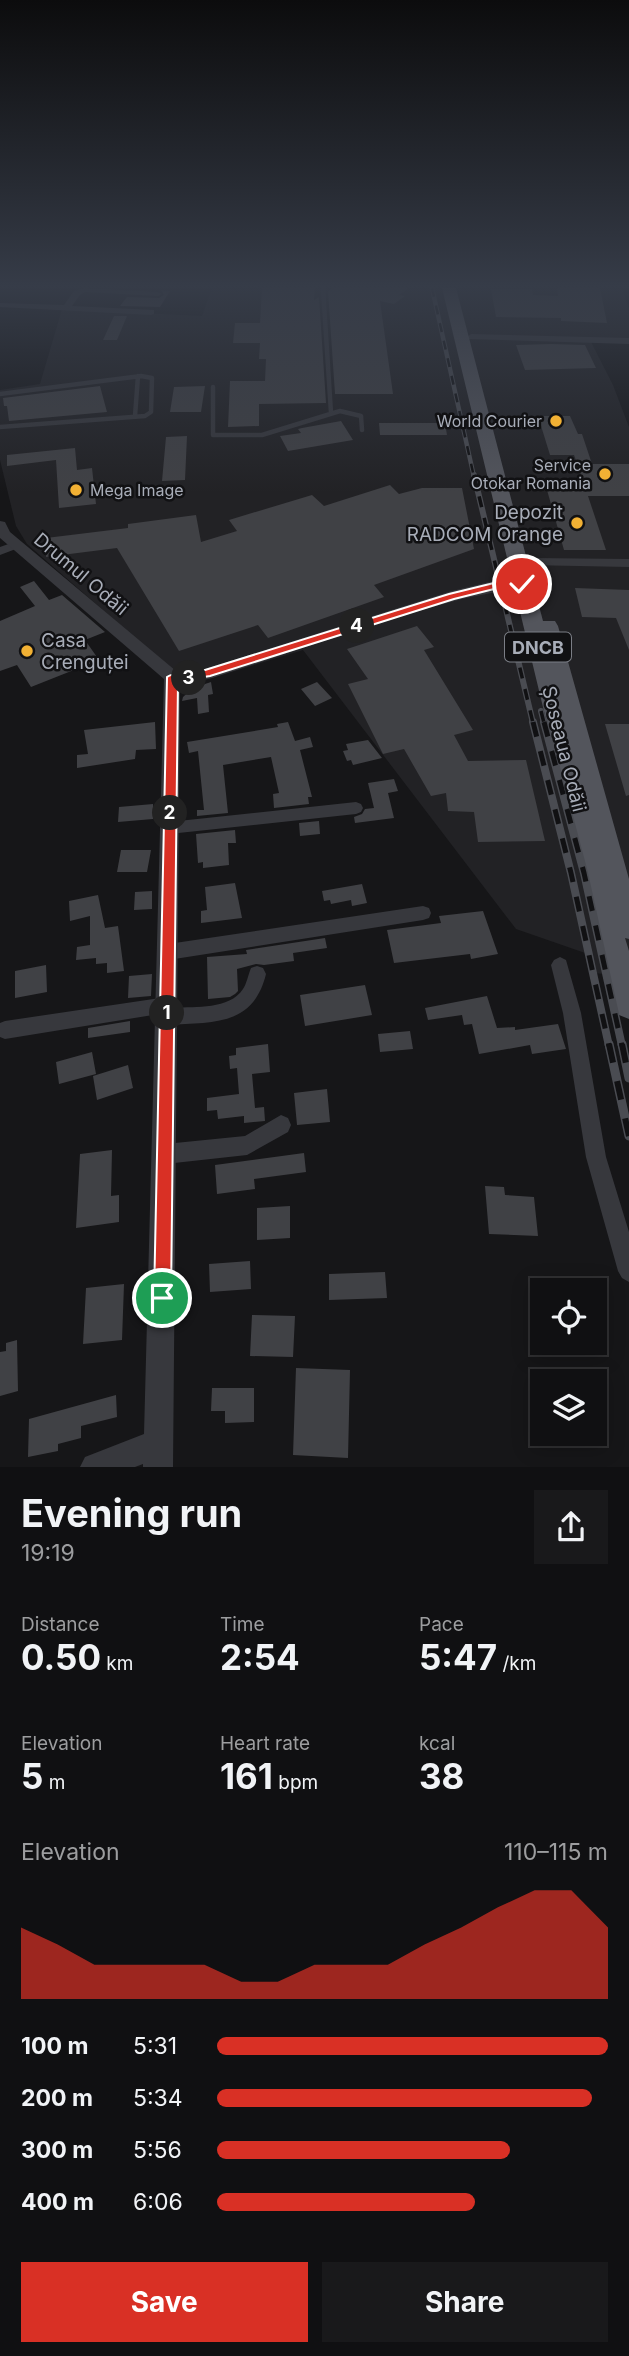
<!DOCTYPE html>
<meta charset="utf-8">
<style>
:root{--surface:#101012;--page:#19191b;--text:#f1f3f6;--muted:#9c9d9f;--line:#303032;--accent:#d93025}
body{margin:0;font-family:Inter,sans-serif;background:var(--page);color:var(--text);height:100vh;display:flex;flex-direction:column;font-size:26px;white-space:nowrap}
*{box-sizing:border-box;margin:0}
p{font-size:23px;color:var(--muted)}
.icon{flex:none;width:38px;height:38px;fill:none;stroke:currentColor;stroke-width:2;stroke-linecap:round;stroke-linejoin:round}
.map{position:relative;height:1467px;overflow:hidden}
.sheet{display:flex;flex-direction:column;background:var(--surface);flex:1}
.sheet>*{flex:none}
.tools{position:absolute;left:530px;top:1278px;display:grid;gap:14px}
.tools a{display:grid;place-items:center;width:77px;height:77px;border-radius:0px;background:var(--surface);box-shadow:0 4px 18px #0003,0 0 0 2px var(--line);font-size:35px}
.pin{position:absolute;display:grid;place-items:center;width:60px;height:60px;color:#fff;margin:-30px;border:4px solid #fff;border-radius:50%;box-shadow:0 2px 7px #0007}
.km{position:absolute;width:35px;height:35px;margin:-18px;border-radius:50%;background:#222;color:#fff;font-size:19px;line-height:35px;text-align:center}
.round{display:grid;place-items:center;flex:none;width:74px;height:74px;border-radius:0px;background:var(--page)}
.summary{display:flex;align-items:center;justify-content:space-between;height:119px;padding:0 21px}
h1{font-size:38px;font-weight:700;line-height:52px}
.figures{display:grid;grid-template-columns:repeat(3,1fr);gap:10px;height:119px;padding:7px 21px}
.figures div{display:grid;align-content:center}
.figures b{font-size:35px;font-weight:700}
.figures small{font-size:19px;font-weight:400}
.figures p{font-size:19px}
.chart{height:196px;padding:14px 21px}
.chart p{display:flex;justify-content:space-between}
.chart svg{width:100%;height:126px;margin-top:7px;fill:var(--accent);opacity:.7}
.button{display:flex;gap:14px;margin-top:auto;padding:14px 21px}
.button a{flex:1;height:80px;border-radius:0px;background:var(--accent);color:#fff;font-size:28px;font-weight:700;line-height:80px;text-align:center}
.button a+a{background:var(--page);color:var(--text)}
ul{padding:0 21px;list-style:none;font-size:23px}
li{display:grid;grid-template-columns:112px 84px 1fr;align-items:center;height:52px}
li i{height:18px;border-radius:9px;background:var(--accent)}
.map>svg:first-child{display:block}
</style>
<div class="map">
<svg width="629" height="1467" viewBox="0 0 629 1467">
<rect width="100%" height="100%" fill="#161618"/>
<path fill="#222225" d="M212,288h410l7,21v32l-39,-1 23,45 16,42v549l-36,-3 -5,-19 -72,-25 -213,-279 -114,35 -162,-141 -11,-18 -16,-66v-70l40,-6 22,-75 140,7z"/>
<path fill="#404145" d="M262,288h53l-1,12 5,-3 7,106 -67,1v22l-31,1 2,-46h35l1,-22h-7l1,-16h-27l2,-20h25z
M333,288h76l-10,7 6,1 -11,8 -14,-3 13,93h-58l-7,-103z
M557,288h43l7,35 -46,-2v-3l-65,-1 -5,-28h41l1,6 25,1z
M161,290l9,1 -10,16 -40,-1 7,-9 32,1 5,-3z
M114,316h13l-10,24h-14z
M551,344l34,1 11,23 -71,2 -9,-25z
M100,386l7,26 -98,9 -2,-15h-3l-1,-8z
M205,386l-4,26h-31l4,-25z
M538,416h32l8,18h4l10,30h37v32h-41l18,54h-42l-19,-67h39l-10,-28h-24z
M341,421l12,19 -65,11 -8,-15 21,-3 -3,-4 4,-1z
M379,423h66l2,12h-67z
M187,436l-2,44 -23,1 4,-44z
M75,448l2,22 15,-2 4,36 -37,4 -3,-48 -49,6v-11z
M390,485l9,9 23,-6h40l12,61 -100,36 10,12 -116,41 -10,-13 -79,26 -62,-103 -71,9v-19l82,-10v-4l68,-9 5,27 36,-11 -8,-11 83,-25 12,11z
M34,581l15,19 13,-5 43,37 -20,8 14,20 -68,27 -14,-22 -17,6v-50l35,-15 -15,-19z
M575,588l54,2v60l-13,-32 -34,-1z
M417,626l17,21 -10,3 49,80 -19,5 14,26 58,-1 19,81 -67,1 -4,-30 -26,-1 -2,-18 -15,3 -27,-47 -21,5 -35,-70 20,-5 -21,-30z
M211,682l2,12 -5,1 1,17 -11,2 -1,-16 -15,3 1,-4 10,-9z
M317,682l15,16 -17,8 -14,-17z
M155,722l1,27 -20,1 -1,9 -58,9v-13l11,-1 -4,-24z
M288,722l7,19 15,-4 3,10 -13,3 12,47h-4l1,7 -35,4 -1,-14 6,-1 -8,-36 -48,8 5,48 -31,3v-6h7l-6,-59 -9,2 -2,-11 91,-15 -1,-3z
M605,724h24v71l-3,1z
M368,740l14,18 -29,7 -2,-5 -4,1 -4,-10 5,-1 -2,-6z
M394,779l4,12 -10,2 6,25 -39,5 -1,-6 8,-3 3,-5 9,-1 -6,-25z
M153,804v15l-35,3 1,-15z
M319,821l1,13 -20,2 -1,-13z
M235,830l1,13h-8l1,22 -26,3v-6l-5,1 -2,-29z
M121,850h30l-4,22h-30z
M235,883l7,35 -41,5v-12l6,-1 -2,-23z
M362,884l5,19 -15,3 -1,-6 -20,4 -1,-4 -6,1 -2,-10z
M152,891v18l-18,1 1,-18z
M98,895l7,33 13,-2 6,45 -17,2v-10l-11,1v-6l-20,2 1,-13 13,-2v-29l-20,5 -1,-20z
M483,911l15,43 -27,5 -1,-5 -76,9 -7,-33 54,-7 -2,-7z
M325,938l2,10 -34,5 1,8 -30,4 -8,-1 -19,5 1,22 -3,3 -5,3 -22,2 -1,-42 40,-3 -1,-4z
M46,965l1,27 -32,6v-27z
M152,974l-1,22 -23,2 1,-22z
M365,985l7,30 -67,11 -5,-31z
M487,996l10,32 18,-1v3l43,-6 8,25 -34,5 -2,-9 -51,9 -7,-30 -8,1 -2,-10 -34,5 -3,-12z
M130,1021v11l-42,6v-10z
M410,1031l3,18 -33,3 -2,-18z
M268,1044l2,28 -18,2 3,34 9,-1 1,14 -21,2v-7l-26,3 -1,-9 -10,1v-13l32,-4 -2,-26 -7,1 -1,-13 7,-1v-7z
M92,1052l4,22 -37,10 -3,-22z
M128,1065l5,23 -36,12 -4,-24z
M327,1089l3,33 -33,3 -3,-32z
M112,1150l-1,46 8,-1v27l-43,6 4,-74z
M304,1153l2,19 -52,7 1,10 -38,5 -2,-29z
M485,1186l19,1 1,8 29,2 4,39 -49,-2z
M290,1206v32l-33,2v-32z
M250,1261l1,28 -41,3 -1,-28z
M385,1272l2,26 -58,2v-26z
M124,1284l-2,56 -39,4 3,-56z
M252,1315l43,1 -2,41 -43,-1z
M17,1340l1,51 -18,5v-44l6,-1v-8z
M296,1368l54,2 -2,88 -55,-3z
M212,1388h42v34l-29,1v-12h-14z
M116,1395l1,22 -36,9v12l-23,6v7l-30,6 1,-38z"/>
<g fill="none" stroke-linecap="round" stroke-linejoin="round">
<path stroke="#37383d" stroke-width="4.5" d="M323,288l8,125
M213,387v48h49l78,-24 21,5 1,14
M0,394l141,-18 11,2 -1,34 -6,4 -145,11
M135,416l3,-40"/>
<path fill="#37383d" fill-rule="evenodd" d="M84,288l74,4 4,2 -4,2 -73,-4 -5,3 -8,11 82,4v4l-3,1 -151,-8v-4l64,2 10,-14z
M471,334l158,4v6l-161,-5 -1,-2z
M17,541l4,2v4l-21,8v-8z
M531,558l98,1v8l-102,-2v-6z
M356,802l5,2 2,4 -2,4 -5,2 -187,20 -5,-2 -3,-4 3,-4 5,-2z
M423,906l6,2 2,5 -2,5 -6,2 -255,40 -6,-3 -2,-5 2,-5 6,-3z
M560,957l6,3 15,53 25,144 23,75v50l-7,-4 -4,-7 -32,-114 -23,-144 -12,-48 3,-5z
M257,966l6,2 3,6c-13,53 -54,48 -99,51l-6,-2 -2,-9 -154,25 -5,-2v-14l5,-2 162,-24 6,2 3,6 -2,3c22,-2 55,2 69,-19 4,-6 5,-14 8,-21z
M281,1115l7,3 3,7 -3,7 -41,23 -82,9 -7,-3 -3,-7 3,-7 7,-3 80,-8z"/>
<path fill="#37383d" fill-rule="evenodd" d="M0,521l5,1 5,10 166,139 29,-2 247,-78 46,-11 24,-1 8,5c-5,4 -60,12 -72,16 -83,22 -165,52 -246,78l-32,5 -7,784h-30v-3l-8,3h-55l5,-10 59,-23 20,-755 -164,-141z"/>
<path fill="#53555c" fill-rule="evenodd" d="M442,288h14l87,333h12l3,5 71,253v60l-4,-1 4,13v68l-10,-4 -4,-9z"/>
<g stroke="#4a4c52" stroke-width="4.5">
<path id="rail-far3" d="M432,288l42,189"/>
</g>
<g stroke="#4a4c52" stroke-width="6">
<path id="rail-far2" d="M474,475l59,248
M541,711l3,12"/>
</g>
<g stroke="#4a4c52" stroke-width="8">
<path id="rail-far1" d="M533,722l38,151 38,173
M544,722l40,151 38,173"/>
</g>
<g stroke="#4a4c52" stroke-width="9">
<path id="rail" d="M609,1044l20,92
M622,1044l7,34"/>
</g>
<use href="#rail-far3" stroke="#111113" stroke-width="2.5" stroke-dasharray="9" stroke-linecap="butt"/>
<use href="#rail-far2" stroke="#111113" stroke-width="3.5" stroke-dasharray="11" stroke-linecap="butt"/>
<use href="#rail-far1" stroke="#111113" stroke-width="5" stroke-dasharray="15" stroke-linecap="butt"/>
<use href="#rail" stroke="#111113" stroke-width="6" stroke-dasharray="19" stroke-linecap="butt"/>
</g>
<linearGradient id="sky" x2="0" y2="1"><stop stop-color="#0c0c0d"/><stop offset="0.58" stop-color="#363c48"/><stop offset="1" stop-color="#363c48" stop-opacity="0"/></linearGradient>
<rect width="629" height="493" fill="url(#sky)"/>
<path fill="#d93025" stroke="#fff" stroke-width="2" d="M522,581l5,3 -2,2 -27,2 -44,11 -244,77 -32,5 -7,617 -3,6 -6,3 -6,-3 -2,-6 13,-621c6,-5 28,-4 38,-7l244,-76 49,-12z"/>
<g fill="#f2b134" stroke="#111113" stroke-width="2.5">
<circle cx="556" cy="421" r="7"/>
<circle cx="605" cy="474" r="7"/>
<circle cx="76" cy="490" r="7"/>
<circle cx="577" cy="523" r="7"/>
<circle cx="27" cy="651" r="7"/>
</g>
<g text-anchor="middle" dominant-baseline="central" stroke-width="5" stroke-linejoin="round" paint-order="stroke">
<g font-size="16" fill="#a8adb8" stroke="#111113" text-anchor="end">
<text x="542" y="421">World Courier</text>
<text x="591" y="465">Service<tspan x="591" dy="18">Otokar Romania</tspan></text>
<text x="90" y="490" text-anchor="start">Mega Image</text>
</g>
<rect fill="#111113" stroke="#7b7e86" stroke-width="2" x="505" y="632.5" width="66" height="29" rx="5"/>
<g font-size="18" font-weight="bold" fill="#a8adb8">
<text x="538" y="647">DNCB</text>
</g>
<g font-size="19" fill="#a8adb8" stroke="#111113" text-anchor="end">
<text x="563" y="512">Depozit<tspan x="563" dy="22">RADCOM Orange</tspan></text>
<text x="41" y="640" text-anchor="start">Casa<tspan x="41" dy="22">Crenguței</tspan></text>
</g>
<g font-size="19" fill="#a8adb8" stroke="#111113">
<text transform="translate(81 574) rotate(40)">Drumul Odăii</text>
<text transform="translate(564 749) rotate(76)">Șoseaua Odăii</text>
</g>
</g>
</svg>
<div class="tools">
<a><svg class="icon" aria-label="locate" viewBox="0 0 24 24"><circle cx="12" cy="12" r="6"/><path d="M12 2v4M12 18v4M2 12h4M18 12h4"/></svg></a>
<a><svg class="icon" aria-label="layers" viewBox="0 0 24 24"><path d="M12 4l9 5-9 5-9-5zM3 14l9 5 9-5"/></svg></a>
</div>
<div class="pin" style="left:162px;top:1298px;background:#1e9e55"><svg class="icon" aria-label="arrive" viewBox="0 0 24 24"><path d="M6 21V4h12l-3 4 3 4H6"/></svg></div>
<div class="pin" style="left:522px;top:584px;background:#d93025"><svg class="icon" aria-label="check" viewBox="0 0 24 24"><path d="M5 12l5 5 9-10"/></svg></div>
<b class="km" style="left:167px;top:1013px">1</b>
<b class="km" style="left:170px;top:813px">2</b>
<b class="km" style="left:189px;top:678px">3</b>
<b class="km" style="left:357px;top:626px">4</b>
</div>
<section class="sheet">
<div class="summary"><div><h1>Evening run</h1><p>19:19</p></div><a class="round"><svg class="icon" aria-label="share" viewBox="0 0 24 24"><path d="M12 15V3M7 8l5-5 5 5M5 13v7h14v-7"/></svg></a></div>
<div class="figures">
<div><p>Distance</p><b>0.50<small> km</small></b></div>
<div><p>Time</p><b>2:54</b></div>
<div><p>Pace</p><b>5:47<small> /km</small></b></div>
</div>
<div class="figures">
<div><p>Elevation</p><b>5<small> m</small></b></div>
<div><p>Heart rate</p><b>161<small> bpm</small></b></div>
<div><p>kcal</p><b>38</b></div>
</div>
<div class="chart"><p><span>Elevation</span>110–115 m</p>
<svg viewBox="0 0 160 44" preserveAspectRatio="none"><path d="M0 44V19L10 25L20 32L30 32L40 32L50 32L60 38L70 38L80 32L90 32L100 32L110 25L120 19L130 12L140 6L150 6L160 19V44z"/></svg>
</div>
<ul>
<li><b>100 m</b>5:31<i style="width:100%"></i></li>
<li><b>200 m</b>5:34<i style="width:96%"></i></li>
<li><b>300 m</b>5:56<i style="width:75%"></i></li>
<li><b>400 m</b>6:06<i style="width:66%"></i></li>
</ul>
<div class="button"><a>Save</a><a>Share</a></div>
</section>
